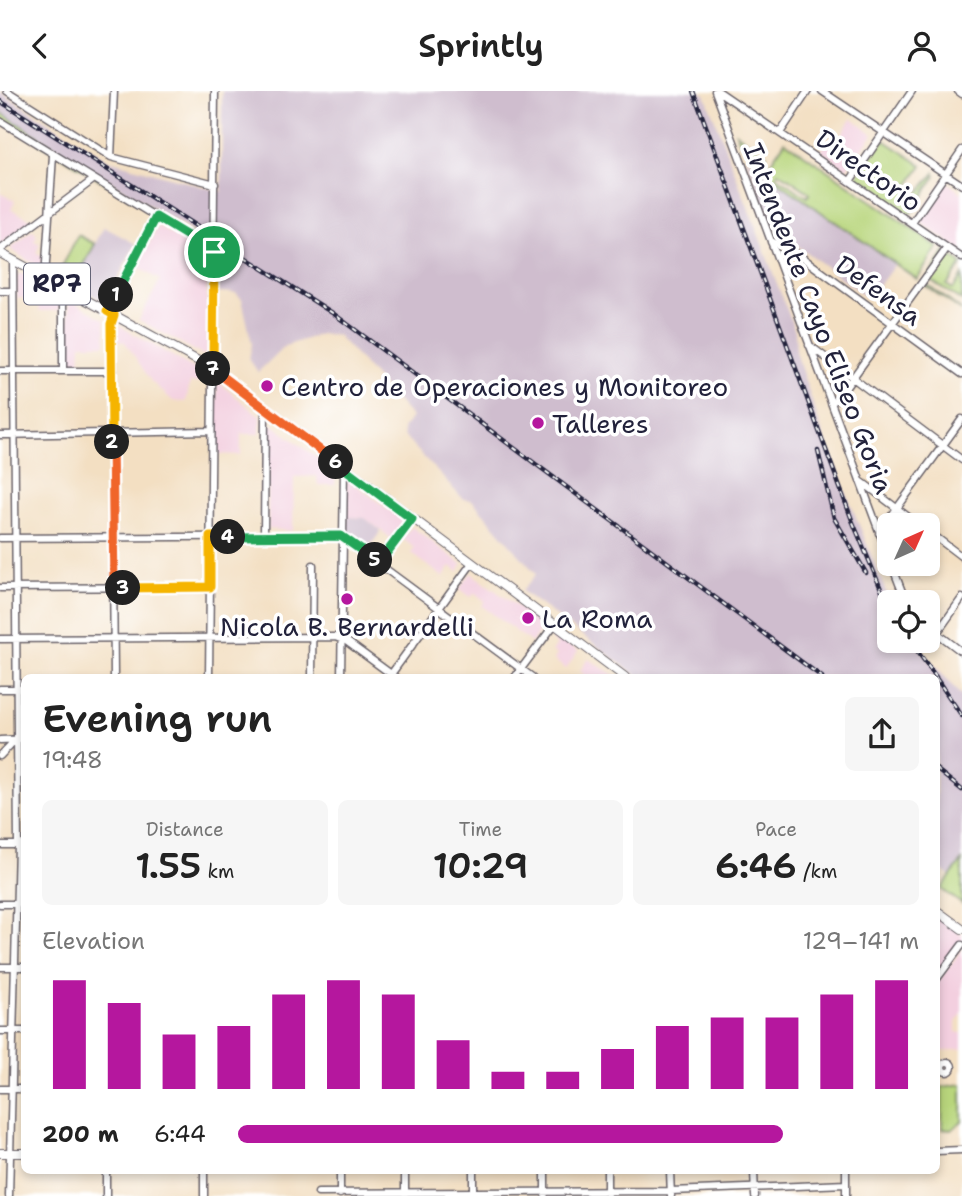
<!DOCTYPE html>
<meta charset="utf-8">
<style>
:root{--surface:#fff;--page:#f6f6f6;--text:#222;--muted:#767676;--accent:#b5179e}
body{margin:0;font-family:"Shantell Sans",sans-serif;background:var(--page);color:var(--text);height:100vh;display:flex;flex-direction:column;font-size:26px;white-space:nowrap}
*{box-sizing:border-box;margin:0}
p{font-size:23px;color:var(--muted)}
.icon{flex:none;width:38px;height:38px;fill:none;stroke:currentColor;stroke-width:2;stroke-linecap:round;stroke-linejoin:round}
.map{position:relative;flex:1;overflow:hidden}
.side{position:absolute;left:21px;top:583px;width:919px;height:500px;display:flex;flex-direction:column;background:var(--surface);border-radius:10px;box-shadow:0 4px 10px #0003}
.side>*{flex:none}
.needle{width:46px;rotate:45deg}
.fabs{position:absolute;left:877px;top:422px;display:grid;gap:14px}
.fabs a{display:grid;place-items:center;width:63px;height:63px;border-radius:10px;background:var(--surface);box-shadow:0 4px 10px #0003;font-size:35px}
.pin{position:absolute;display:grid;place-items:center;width:60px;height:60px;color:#fff;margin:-30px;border:4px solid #fff;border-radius:50%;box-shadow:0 2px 7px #0007}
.km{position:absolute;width:35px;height:35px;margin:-18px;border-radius:50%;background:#222;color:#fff;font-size:19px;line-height:35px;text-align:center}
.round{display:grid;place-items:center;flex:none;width:74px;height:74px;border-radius:10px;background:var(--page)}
.head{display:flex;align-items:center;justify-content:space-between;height:119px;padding:0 21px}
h1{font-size:38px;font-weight:600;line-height:52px}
.metrics{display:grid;grid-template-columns:repeat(3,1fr);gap:10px;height:119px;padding:7px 21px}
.metrics div{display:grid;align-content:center;border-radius:10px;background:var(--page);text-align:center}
.metrics b{font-size:35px;font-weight:600}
.metrics small{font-size:19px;font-weight:400}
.metrics p{font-size:19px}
.chart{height:196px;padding:14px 21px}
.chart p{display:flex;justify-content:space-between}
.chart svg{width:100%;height:126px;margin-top:7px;stroke:var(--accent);stroke-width:6}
ul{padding:0 21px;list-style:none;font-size:23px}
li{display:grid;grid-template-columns:112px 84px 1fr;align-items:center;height:52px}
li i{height:18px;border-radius:9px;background:var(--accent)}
header{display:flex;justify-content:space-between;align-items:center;height:91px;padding:0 21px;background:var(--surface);font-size:32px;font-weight:600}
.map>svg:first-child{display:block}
</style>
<header><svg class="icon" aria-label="back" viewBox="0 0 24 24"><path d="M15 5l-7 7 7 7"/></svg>Sprintly<svg class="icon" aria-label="person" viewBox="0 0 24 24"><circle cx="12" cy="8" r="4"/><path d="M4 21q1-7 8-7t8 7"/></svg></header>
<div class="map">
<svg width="962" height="1105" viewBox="0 0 962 1105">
<rect width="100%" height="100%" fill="#fff"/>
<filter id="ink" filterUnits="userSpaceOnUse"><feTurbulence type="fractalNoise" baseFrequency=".0143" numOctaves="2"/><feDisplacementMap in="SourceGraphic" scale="14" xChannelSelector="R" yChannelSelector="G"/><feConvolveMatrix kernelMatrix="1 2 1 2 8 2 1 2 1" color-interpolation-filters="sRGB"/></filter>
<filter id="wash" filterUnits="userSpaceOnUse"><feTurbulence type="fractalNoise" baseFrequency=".00686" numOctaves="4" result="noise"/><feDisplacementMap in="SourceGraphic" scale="28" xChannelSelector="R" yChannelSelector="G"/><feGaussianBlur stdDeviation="1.57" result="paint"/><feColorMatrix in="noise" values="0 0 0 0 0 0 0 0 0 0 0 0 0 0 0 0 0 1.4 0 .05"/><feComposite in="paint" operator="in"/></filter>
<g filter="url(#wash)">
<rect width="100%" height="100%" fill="#f3dfc2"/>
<path fill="#f3cfdf" d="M852,27l21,16 -27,35 -25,-18 13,-18 5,4z
M944,89l18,13v58l-45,-31z
M0,102l15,8 -4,8 23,12 -34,24z
M158,135l49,31v95l-4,3 -64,-35 21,-40 -23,-13z
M33,139l4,6 -3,5 6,3 -4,9 6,4 -2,11 -30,-19z
M22,183l34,18 3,3v16h-20l-1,-13h-21v-22z
M69,208l36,21 1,24h-25l-1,20 -13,-2z
M118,234l82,47 6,10 -16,1 -4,19 -13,-1 -22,-20 -26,-39 -10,-1z
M217,290l43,35v18h-19v21l-26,-1z
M268,333l5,1 62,46v14h-17l-1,-9 -23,1 -1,54 -25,-2z
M349,389l55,41 -12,18 -27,-21 -19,-1v-35z
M412,436l50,37 -4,8 -7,-6 -8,11 -32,-24 4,-5 -14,-10z
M471,482l72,52 -11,18 -50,-37 3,-5 -10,-8 -4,4 -12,-8z
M554,544l24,16 -12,18 -12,-9 3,-5 -5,-4 5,-6 -7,-6z
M588,568l29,18h-35l2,-3 -4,-3z
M936,824l26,20v7l-26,35z
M962,858v65l-6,8v10l6,1v16l-26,3v-68z"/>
<path fill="#cfbdce" d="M222,0h477l6,3 90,237 1,23 28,83 66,165 -1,39h24l49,56v164l-11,16 -15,-11v-189h-297l-117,-86 14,-17 -64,-74 -9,-1 -59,-63 -1,-7 9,-12 -75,-82 -16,-1 -36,12 -27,26 -9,-13 3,-15 -10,-45 -6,-6 -17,-1 2,-42 -221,-138v-20l108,68 114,32z
M745,66l150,107 -26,35 -94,-70z
M104,136l32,17 -31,58 -31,-18z
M346,426l19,1 16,13 -13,18 -20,-16z"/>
<path fill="#b8d57c" stroke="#6d7c5c" stroke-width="2" fill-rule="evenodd" d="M0,21l159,102 12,9 -171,-104z
M736,42l31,22 -4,6 -23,-18z
M884,49l38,25 -15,23v6l7,4 21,-25v4l-23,35 -4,2 -50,-34 -1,-4z
M785,50l153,106 -21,32 -153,-107zM779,81l31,21 -3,4 -31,-21z
M78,144l17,9 -21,40 -16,-9z
M945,161l17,12 -15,21 6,4 9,-14v26l-32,-21 -3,4 35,27 -39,-27z
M962,770v43l-21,-15z
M962,993v38l-11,8 -9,-1v-42z"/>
</g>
<g filter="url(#ink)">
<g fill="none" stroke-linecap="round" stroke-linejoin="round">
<g stroke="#6b646a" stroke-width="9">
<path id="minor" d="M7,0l104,66 104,27
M715,0l174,467
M718,0l244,167
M822,0l140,94
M958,0l4,3
M0,30l213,131
M780,42l28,-42
M111,66l3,-66
M850,90l62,-90
M912,132l50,-73
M771,151l14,3 177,129
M0,159l93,-70
M45,187l8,-123
M0,200h13
M107,220l49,-94
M809,254l153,115
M63,279v-82
M0,280h112
M831,312l7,-5 109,-150
M0,344l210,-4
M862,391l57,43
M928,440l34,26
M879,442l83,-114
M264,446l1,-129
M0,447l341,-2 191,141
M379,472l33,-44
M891,472l15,39
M0,497l210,-1
M928,535l34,26
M937,542l25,-35
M0,548l335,-2 11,4 49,36
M114,586l-3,-353 3,-9
M209,586l6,-586
M312,586l1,-112
M341,586l3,-209
M389,586l83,-114
M515,586l39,-52
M0,598h24
M0,649l24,-1
M0,665l15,-16
M0,754h24
M0,813h24
M0,876h24
M936,889l26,-35
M0,940h24
M942 976a5 5 0 1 1 10 0a5 5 0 1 1-10 0Z
M0,998h24
M936,1060l26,-1
M106,1080v25
M204,1080v25
M473,1080v23
M607,1080v23
M670,1080l1,25
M754,1080l1,25
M846,1080v25
M318,1102l353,-2 175,-7
M340,1103v-23
M405,1103v-23
M545,1103v-23
M9,1105l9,-351 -5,-585"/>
</g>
<g stroke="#6b646a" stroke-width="10">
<path id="major" d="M0,162l213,116 412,308
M936,819l26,19
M0,1062h24"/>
</g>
<use href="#minor" stroke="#fff" stroke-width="6"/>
<use href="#major" stroke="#fff" stroke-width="8"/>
<g stroke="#22223b" stroke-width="4.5">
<path id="rail" d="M693,0l159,429 37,88
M0,10l334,213 488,363
M818,360l16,67 32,55
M910,550l26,36
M936,587l26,38
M936,678l26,21"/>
</g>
<use href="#rail" stroke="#fff" stroke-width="2" stroke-dasharray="5" stroke-linecap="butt"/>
</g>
</g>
<g fill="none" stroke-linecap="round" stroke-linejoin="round" filter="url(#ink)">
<g stroke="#fff" stroke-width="14">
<path id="split-1" d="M116,204l40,-78 58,35"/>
</g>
<g stroke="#fff" stroke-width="14">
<path id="split-2" d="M112,351l-1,-118 3,-9 -7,-4 9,-16"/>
</g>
<g stroke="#fff" stroke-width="14">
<path id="split-3" d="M112,351l2,146h9"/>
</g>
<g stroke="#fff" stroke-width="14">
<path id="split-4" d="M123,497l87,-1v-50h18"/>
</g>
<g stroke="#fff" stroke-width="14">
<path id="split-5" d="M228,446l113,-1 34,24"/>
</g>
<g stroke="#fff" stroke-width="14">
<path id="split-6" d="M336,371l76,57 -33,44 -4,-3"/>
</g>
<g stroke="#fff" stroke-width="14">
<path id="split-7" d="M213,278l123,93"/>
</g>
<g stroke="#fff" stroke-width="14">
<path id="split-8" d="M213,278l1,-117"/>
</g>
<use href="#split-1" stroke="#22a559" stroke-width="9"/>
<use href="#split-2" stroke="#f5b400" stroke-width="9"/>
<use href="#split-3" stroke="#f0652b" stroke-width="9"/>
<use href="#split-4" stroke="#f5b400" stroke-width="9"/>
<use href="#split-5" stroke="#22a559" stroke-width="9"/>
<use href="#split-6" stroke="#22a559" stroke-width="9"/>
<use href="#split-7" stroke="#f0652b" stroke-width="9"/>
<use href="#split-8" stroke="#f5b400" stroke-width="9"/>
</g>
<g fill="#b5179e" stroke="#fff" stroke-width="2.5">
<circle cx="267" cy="295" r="7"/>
<circle cx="538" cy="332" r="7"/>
<circle cx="347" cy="508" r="7"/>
<circle cx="528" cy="527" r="7"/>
</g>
<g text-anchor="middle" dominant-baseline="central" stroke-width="7" stroke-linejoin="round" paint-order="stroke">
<rect fill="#fff" stroke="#646476" stroke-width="2" x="24" y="172.5" width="66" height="41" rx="5"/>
<g font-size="24" font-weight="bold" fill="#22223b">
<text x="57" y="193">RP7</text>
</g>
<g font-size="26" fill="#22223b" stroke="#fff">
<text transform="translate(869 79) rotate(35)">Directorio</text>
<text transform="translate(879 199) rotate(36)">Defensa</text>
<text transform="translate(819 227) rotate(69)">Intendente Cayo Eliseo Goria</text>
</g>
<g font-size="26" fill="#22223b" stroke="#fff" text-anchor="start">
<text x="281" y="295">Centro de Operaciones y Monitoreo</text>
<text x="552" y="332">Talleres</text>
<text x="542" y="527">La Roma</text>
<text x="347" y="535" text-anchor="middle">Nicola B. Bernardelli</text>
</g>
</g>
</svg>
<div class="fabs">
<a><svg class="needle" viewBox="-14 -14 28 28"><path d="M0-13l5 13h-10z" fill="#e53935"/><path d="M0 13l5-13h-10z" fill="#767676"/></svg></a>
<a><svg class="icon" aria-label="locate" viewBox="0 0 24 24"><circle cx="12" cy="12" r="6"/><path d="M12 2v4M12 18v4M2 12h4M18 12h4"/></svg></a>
</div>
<div class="pin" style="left:214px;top:161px;background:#1e9e55"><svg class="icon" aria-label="arrive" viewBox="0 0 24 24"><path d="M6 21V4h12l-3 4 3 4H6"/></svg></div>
<b class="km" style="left:116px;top:204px">1</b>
<b class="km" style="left:112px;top:351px">2</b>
<b class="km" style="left:123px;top:497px">3</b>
<b class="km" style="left:228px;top:446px">4</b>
<b class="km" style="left:375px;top:469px">5</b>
<b class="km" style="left:336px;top:371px">6</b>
<b class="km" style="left:213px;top:278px">7</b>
<section class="side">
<div class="head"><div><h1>Evening run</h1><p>19:48</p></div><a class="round"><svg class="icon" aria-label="share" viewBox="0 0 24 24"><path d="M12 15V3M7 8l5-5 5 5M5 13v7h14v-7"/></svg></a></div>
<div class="metrics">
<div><p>Distance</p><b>1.55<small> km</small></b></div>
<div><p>Time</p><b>10:29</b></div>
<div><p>Pace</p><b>6:46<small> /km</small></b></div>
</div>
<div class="chart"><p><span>Elevation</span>129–141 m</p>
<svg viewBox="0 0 160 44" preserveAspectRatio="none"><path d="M5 44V6M15 44V14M25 44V25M35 44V22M45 44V11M55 44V6M65 44V11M75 44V27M85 44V38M95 44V38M105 44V30M115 44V22M125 44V19M135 44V19M145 44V11M155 44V6"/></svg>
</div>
<ul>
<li><b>200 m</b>6:44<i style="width:80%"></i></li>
</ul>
</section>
</div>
